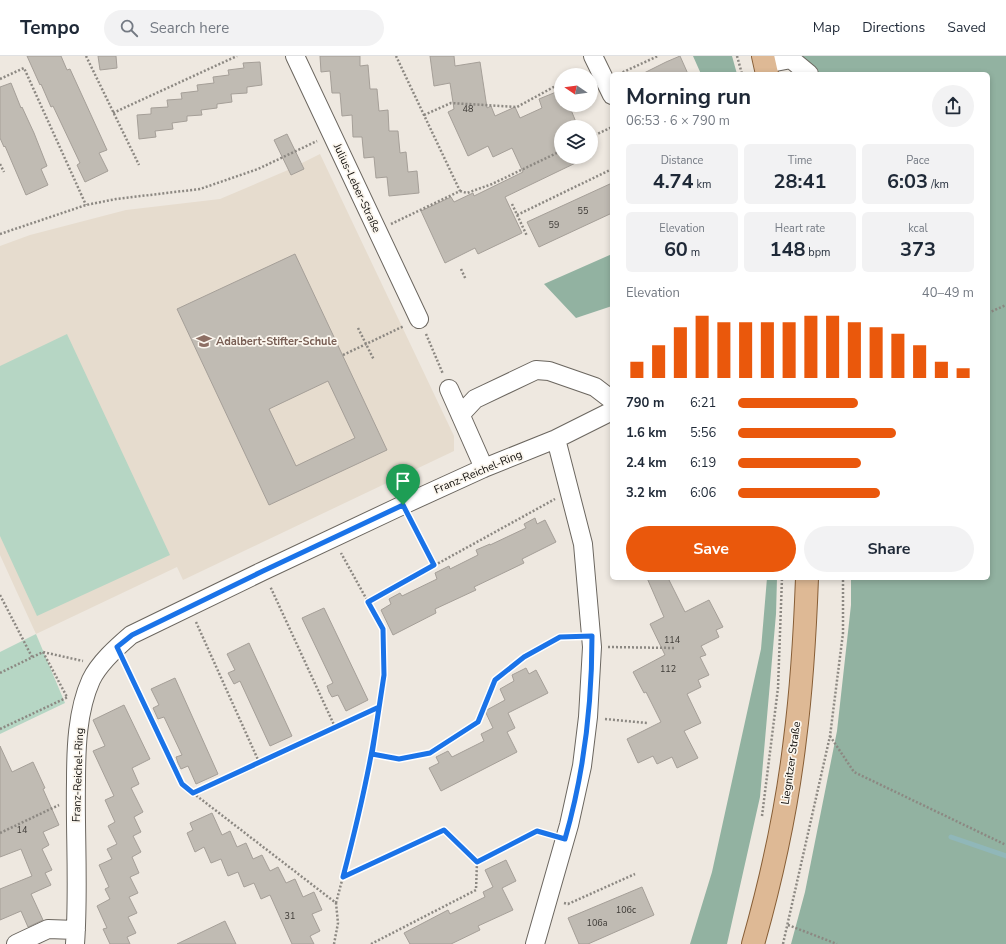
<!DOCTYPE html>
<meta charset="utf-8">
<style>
:root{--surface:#fff;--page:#f2f2f3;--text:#1f2937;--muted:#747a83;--line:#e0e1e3;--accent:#ea580c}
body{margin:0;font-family:"Nunito Sans",sans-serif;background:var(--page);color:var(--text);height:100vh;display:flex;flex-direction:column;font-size:15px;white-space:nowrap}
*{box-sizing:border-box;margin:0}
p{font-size:13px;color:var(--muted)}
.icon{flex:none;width:22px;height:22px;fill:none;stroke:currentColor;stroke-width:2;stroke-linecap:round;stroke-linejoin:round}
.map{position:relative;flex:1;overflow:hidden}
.details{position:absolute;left:610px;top:16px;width:380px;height:508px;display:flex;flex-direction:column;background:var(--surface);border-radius:6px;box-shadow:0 2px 6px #0003}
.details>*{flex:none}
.needle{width:26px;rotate:283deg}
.buttons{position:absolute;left:554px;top:12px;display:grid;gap:8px}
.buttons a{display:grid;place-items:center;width:44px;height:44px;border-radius:50%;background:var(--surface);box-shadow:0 2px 6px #0003;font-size:20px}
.pin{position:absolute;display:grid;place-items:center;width:34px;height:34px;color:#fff;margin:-41px -17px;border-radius:50% 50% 50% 0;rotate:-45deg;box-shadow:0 0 4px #0007}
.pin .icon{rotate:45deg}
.round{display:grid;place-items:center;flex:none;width:42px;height:42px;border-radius:21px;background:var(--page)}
.overview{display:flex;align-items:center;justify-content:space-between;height:68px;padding:0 16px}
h1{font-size:22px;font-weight:700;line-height:30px}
.figures{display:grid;grid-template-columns:repeat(3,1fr);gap:6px;height:68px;padding:4px 16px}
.figures div{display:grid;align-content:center;border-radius:6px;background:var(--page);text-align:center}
.figures b{font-size:20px;font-weight:700}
.figures small{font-size:11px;font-weight:400}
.figures p{font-size:11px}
.chart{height:112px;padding:8px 16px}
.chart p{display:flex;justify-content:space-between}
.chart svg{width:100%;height:72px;margin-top:4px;stroke:var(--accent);stroke-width:6}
.button{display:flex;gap:8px;margin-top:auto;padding:8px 16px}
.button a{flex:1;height:46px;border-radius:24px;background:var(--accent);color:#fff;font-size:16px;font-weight:700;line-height:46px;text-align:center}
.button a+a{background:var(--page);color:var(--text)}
ul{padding:0 16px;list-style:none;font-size:13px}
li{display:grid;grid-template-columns:64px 48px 1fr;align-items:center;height:30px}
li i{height:10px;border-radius:5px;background:var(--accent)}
header{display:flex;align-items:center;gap:24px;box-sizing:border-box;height:56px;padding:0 20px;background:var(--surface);border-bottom:1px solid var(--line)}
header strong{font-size:19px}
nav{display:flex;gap:22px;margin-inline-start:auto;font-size:14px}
.search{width:280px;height:36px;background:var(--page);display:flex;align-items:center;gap:10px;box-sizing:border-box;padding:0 14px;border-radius:22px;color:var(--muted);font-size:15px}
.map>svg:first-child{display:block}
</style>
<header>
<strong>Tempo</strong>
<div class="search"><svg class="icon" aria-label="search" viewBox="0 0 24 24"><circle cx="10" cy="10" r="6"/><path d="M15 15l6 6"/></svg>Search here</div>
<nav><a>Map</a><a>Directions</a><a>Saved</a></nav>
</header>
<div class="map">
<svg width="1006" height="888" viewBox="0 0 1006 888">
<rect width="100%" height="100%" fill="#eee8e0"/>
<path fill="#e6dcce" d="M320,98l134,282v15l-271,129 -6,-13 -141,67 -36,-79v-309l30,-11 96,-25 94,-11 68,-29z"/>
<path fill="#b6d6c4" d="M67,278l103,221 -133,61 -37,-80v-170z
M36,578l29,69 -65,31v-82z"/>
<path fill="#92b2a1" d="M693,0h39l5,18h-36z
M796,0h210v888h-215l14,-52 32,-161 14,-126v-27h137v-504h-188z
M612,198v52l-36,12 -32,-34z
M767,522h10l-1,36 -16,183 -33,147h-37l22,-72 49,-223z"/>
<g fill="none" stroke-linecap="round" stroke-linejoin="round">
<path stroke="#90b7b9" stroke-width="5" d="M951,781l55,19"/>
</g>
<path fill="#c0bbb3" stroke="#a59f98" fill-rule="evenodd" d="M27,0h34l6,14 3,-1 37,81 -8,3 9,18 -23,11 -8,-17 3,-2 -27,-57 -2,1 -10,-23 -1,1z
M98,0h18l1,12 -17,2z
M320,0h40v10l8,-1 2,24h7l2,22 9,-1 1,21h9l2,22 6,-1 2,20 9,-1 2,22 -30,3 -2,-19 -11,1 -2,-21 -10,1 -2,-21h-9l-1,-22 -10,1 -2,-23h-8l-2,-22 -9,1z
M430,0h24l1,10 25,-4 7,46 4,-2 4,10 20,-9 5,11 22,-10 -3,-9 22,-9v15h8l9,22h-17v30h27l-83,40 17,36 -44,21 -3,-6 -30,15 -24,-52 30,-14 3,5 19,-9 1,3 49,-24 -11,-24 -19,9 -5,-11 -20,10 -20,-44 6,-3 -4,-26 -16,3z
M680,0l8,18h-46l24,-12z
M260,6l2,23 -15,2v6l-16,1 1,8 -15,2v4l-16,2 1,5 -15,1v5l-15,2 1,6 -18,2 1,6 -17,2 -2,-24 14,-1v-6l17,-1 -1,-7 15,-1 -1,-6 17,-2 -1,-6 17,-2 -1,-6 16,-2 -1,-5 16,-2 -1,-5z
M11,27l10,25 1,-1 12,26 13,33 -6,3 7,16 -22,10 -21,-49 -1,1 -4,-9v-51z
M287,78l17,35 -13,6 -17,-35z
M612,127v30l-73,34 -12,-25z
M295,198l92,196 -118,55 -92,-196zM328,325l27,57 -59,28 -27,-57z
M535,462l2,6 8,-4 11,22 -34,17 2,4 -50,24 2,3 -41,19 1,4 -43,22 -12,-25 10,-6 -2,-5 11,-6 2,3 35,-17 -2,-6 14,-7 1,3 28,-14 -2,-5 14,-6v1l36,-17 -2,-4z
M647,522h21l17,34 24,-12 14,27 -7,3 3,7 -18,9 5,9 -6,2 9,18 -11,5 3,7 -14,7 14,29 -17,8 14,27 -21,10 -5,-11 -15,7 -4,-8 -15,7 -11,-24 34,-17 -15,-30 -2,1 -11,-21 32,-17 -15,-31 14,-7z
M324,552l44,92 -22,11 -8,-16 -6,2 -3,-5 -2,-6 6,-3 -31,-65z
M249,587l43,93 -22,10 -30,-65 -6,3 -6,-11 7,-3 -8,-16z
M526,612l3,6 7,-4 12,23 -40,20 7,15 -8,4 10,20 -76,39 -12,-23 10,-5 -3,-6 12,-6 4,6 32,-16 -3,-7 12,-6 -8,-17 20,-11 -5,-11 14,-8 -2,-6z
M175,622l43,96 -22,10 -8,-18 -7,3 -3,-6 -2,-6 6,-2 -18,-38 -6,2 -5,-11 6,-3 -8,-16z
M124,649l26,54 -18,9 7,16 -8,4 12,24 -9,5 7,15 -8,4 8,16 -9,5 7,16 -9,4 8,16 -9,4 8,16 -9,4 8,16 -9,4 3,7h-20l-7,-15 4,-1 -10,-22 13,-7 -5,-10 4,-2 -10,-22 13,-6 -5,-10 10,-5 -9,-18 7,-4 -10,-22 9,-4 -21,-45 12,-5 -12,-26z
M0,690l12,26 21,-10 12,26 -2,1 16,36 -16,7 6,13 -7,4 10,21 -7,3 6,12 -20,9 12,26 -15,7 -7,-16 -21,9v-31l32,-13 -11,-27 -21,8z
M212,757l10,22 8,-4 7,16 9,-4 7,16 9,-4 8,16 8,-4 8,16 9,-4 8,18 11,-5 8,18 -10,4 8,17 -10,5 4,8h-22l-22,-49 -9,4 -7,-16 -10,4 -6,-15 -10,4 -7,-17 -10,4 -7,-16 -9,5 -8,-19 6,-3 -3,-7z
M506,804l10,21 -14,7 11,22 -35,16 2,4 -29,14h-41l-6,-11 44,-23 2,4 35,-17 -2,-5 10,-5 -8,-17z
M642,831l12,28 -66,29h-9l-11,-26z
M225,865l11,23h-59z"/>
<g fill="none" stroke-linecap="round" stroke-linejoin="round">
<g stroke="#6b665f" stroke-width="20">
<path id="minor" d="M295,0l124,263
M593,0l19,39
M765,8l26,-5 18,15
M449,333l35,79
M461,358l14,-15 61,-29 13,1 46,16 17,13
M16,888l32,-15 28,1
M75,888c4,-54 0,-108 1,-162 0,-33 1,-71 15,-102 8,-17 26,-33 40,-45l132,-64 140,-66 81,-37 72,-29 56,-28
M535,888l34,-119 13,-59 6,-49 4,-70 -9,-103 -27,-105"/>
</g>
<g stroke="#875e36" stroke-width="24">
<path id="major" d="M763,0l4,18
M753,888c19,-67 34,-136 42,-205 7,-54 10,-107 12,-161"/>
</g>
<path stroke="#8c8882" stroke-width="2.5" stroke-dasharray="2 2" stroke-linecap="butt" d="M86,0l53,109
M737,0l5,18
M619,18l39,-18
M577,19l7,-3
M0,23l24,-11 62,137
M113,57l124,-57
M424,59l27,-12 66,4 44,-24
M591,81l21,-10
M0,108l4,8
M460,135l7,2 25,-9 69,-33
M512,148l15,32
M517,159l95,-46
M391,168l69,-33 -64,-135
M0,178l86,-29 30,-6 84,-10 58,-20 59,-28
M461,213l5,11
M988,257l18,-8
M358,272l16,32
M426,278l17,40
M343,299l61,-29
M411,464l23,45
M0,539l32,62
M368,546l187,-103
M196,566l63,140
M608,591l67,1
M43,596l24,45
M125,607l57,121 11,9 143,110 2,20 -4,21
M0,617l43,-21 40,9
M605,663l42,4
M335,671l44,-20 5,-32 -1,-46 -42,-76
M0,673l68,-32
M830,680l24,36 152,73
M372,698l7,-47
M193,737l142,-66 -65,-141
M762,760l16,-128 4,-110
M0,777l59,-28
M343,821l102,-47 32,32
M336,847l26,-98 10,-51 27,5 31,-6 47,-31 18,-42 29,-23 36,-20h15
M564,847l4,1 67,-30
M788,869l49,19
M371,888l105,-54 1,-28 60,-31 12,3
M783,888l47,-208 13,-103v-55"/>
<use href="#minor" stroke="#fff" stroke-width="18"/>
<use href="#major" stroke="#deb995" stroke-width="22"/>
</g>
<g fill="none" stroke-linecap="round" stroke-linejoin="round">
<g stroke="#fff" stroke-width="8">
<path id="route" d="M403,449l-140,66 -131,64 -15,12 65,137 11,9 186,-86c-8,59 -21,113 -36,170l101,-47 33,32 60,-31 28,8c19,-66 27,-134 27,-203l-32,1 -36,20 -29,23 -17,42 -48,31 -31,6 -27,-5 12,-79 -1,-46 -15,-27 66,-37 -31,-60"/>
</g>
<use href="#route" stroke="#1a73e8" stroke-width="5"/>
</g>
<defs>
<g id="school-bare" transform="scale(1.2)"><path d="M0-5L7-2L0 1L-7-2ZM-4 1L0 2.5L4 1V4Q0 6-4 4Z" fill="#8d6e63" stroke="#fbf6ee" stroke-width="2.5" paint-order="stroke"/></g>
</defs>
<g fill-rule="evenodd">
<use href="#school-bare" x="204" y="285"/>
</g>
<g text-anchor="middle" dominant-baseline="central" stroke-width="3.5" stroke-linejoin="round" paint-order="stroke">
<g font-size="9" fill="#3b3834">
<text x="468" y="53">48</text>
<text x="583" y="155">55</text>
<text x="554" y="169">59</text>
<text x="672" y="584">114</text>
<text x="668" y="613">112</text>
<text x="22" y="774">14</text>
<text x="626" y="854">106c</text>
<text x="290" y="860">31</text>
<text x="597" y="867">106a</text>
</g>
<g font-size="11" fill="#0f0d0a" stroke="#fbf6ee">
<text transform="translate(357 132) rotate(65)">Julius-Leber-Straße</text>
<text transform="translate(478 416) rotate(-23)">Franz-Reichel-Ring</text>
<text transform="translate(791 707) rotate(-82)">Liegnitzer Straße</text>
<text transform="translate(78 719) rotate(-88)">Franz-Reichel-Ring</text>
</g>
<g font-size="11" font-weight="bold" fill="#785e54" stroke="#fbf6ee" text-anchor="start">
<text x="216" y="285">Adalbert-Stifter-Schule</text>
</g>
</g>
</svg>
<div class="buttons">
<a><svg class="needle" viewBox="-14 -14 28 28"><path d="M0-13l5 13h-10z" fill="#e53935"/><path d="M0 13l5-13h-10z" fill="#747a83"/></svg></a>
<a><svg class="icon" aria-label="layers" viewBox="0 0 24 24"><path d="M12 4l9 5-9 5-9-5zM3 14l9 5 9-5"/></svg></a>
</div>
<div class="pin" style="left:403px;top:449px;background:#1e9e55"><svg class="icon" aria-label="arrive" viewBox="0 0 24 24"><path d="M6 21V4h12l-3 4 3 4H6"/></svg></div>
<section class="details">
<div class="overview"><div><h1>Morning run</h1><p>06:53 · 6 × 790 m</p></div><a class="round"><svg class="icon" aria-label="share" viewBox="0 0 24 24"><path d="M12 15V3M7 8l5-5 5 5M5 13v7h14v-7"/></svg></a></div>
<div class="figures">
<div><p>Distance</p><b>4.74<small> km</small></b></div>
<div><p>Time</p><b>28:41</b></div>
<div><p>Pace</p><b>6:03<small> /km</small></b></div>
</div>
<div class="figures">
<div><p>Elevation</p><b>60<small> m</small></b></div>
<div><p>Heart rate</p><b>148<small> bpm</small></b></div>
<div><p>kcal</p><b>373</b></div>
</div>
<div class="chart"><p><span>Elevation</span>40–49 m</p>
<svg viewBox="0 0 160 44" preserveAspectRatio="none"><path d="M5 44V34M15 44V24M25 44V13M35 44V6M45 44V10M55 44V10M65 44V10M75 44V10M85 44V6M95 44V6M105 44V10M115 44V13M125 44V17M135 44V24M145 44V34M155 44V38"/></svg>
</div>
<ul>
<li><b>790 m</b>6:21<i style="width:51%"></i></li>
<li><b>1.6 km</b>5:56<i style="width:67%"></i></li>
<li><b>2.4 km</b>6:19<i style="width:52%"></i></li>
<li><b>3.2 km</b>6:06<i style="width:60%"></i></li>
</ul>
<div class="button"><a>Save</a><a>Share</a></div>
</section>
</div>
